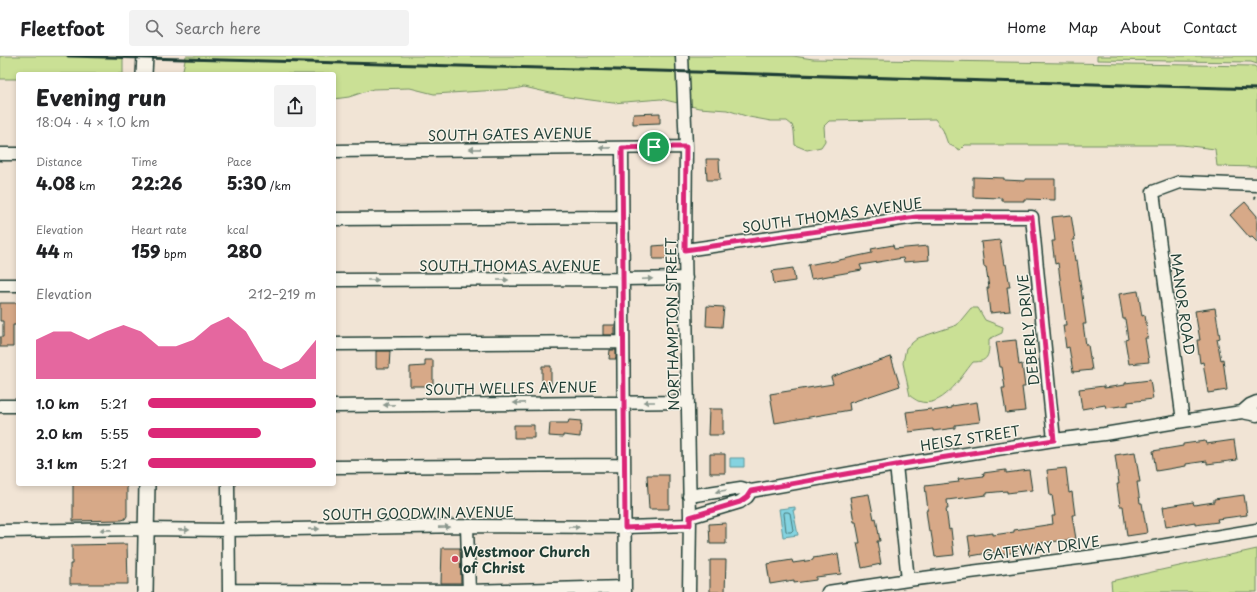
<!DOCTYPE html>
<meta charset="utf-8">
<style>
:root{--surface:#fff;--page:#f2f2f2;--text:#202124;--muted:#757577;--line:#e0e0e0;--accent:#db2777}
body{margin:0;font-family:"Playpen Sans",sans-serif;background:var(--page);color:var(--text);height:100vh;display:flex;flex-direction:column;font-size:15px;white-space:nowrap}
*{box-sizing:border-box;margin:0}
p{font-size:13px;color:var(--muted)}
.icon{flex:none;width:22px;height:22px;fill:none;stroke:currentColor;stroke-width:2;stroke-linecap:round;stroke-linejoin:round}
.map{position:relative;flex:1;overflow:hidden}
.side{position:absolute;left:16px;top:16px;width:320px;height:414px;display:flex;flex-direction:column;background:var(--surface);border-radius:4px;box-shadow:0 2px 6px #0003}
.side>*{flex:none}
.pin{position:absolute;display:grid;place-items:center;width:34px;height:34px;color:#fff;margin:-17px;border:2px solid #fff;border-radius:50%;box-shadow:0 1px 4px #0007}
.round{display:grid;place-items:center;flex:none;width:42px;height:42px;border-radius:4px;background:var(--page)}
.headline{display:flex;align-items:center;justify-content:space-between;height:68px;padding:0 20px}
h1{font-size:22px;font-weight:800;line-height:30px}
.figures{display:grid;grid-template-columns:repeat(3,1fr);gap:6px;height:68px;padding:4px 20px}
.figures div{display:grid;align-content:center}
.figures b{font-size:17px;font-weight:800}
.figures small{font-size:11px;font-weight:400}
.figures p{font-size:11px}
.chart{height:112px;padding:8px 20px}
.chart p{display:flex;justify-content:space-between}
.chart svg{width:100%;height:72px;margin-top:4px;fill:var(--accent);opacity:.7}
ul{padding:0 20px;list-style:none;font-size:13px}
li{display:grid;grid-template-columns:64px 48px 1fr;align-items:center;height:30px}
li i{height:10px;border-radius:5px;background:var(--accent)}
header{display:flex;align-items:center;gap:24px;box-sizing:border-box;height:56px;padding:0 20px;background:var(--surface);border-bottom:1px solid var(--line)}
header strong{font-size:19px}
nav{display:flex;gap:22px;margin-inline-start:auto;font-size:14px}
.search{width:280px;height:36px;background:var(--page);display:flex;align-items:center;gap:10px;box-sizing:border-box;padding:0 14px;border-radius:4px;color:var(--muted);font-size:15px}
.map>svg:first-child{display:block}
</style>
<header>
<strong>Fleetfoot</strong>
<div class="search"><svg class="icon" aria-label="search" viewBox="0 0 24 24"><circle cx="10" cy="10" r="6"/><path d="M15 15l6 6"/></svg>Search here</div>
<nav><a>Home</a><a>Map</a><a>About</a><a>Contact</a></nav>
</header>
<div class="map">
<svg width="1257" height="536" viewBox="0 0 1257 536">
<rect width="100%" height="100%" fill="#f1e4d5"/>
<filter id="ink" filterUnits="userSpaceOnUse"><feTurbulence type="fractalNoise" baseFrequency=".025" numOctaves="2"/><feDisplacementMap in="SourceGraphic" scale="8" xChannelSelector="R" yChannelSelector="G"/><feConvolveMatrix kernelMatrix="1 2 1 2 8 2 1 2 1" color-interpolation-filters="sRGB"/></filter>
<g filter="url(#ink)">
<path fill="#cae095" stroke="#748e64" d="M0,0h123v18h-105v5h-18z
M186,0h607l20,3 441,7 3,2v99l-40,-1 -2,-17 -33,-4h-217l-5,5 -12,-6 -5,-14 -8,-11 -106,2 -5,5 1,15 -4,6 -14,3 -12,-5 -1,-14 -2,-6 -5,-4h-16l-22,-4 -22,-7 -28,-2 -38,-9 -48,4 -45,-6 -44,-10 -9,2 -81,5 -24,-6 -37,1 -24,8 -15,2v-25h-152z
M1097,0h160v8l-6,-2 -154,-2z
M971,252h7l7,12 18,7 -1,6 -13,6c0,14 1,23 -16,23 -13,16 -31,48 -55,39 -2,-1 -5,-3 -8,-5l-7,-33 3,-15 12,-10 39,-13z
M1257,493v43h-145l-1,-11z"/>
<path fill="#84d3e0" stroke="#5c979b" d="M730,402h14v9h-14z
M795,451v3h-2l5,25 -15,2 -4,-28z"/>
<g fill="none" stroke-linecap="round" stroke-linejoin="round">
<path stroke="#477979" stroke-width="1" d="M785,456h3l2,1 3,17 -2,2h-3l-2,-1 -2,-17z"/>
</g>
<path fill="#d7a988" stroke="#1f3d34" d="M660,57v10l-27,1v-10z
M706,103h13l1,21h-13z
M973,121l31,1v2l21,1v-2h30v21l-31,-1v2h-22v-3l-29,-1z
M1245,146l12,14v26l-5,-5 -2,1 -20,-23z
M1071,159l4,25h-3l3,21 2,-1 9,64h-3l3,21h2l4,25 -19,2 -4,-25 -3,1 -3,-23h3l-8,-62 -3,1 -3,-23h3l-3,-24z
M1000,184l4,25 2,-1 4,23h-3l3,24 -20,2 -3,-25h2l-3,-21h-2l-3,-25z
M666,189l1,14h-14v-13z
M893,189l1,4 34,-3 1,14 -25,2 -1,-4 -43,7 2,5 -51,9 -3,-14 21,-4 1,1 42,-9 -1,-4z
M793,212l2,13 -21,3 -2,-13z
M1138,235l4,25 3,-1 3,23h-3l4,24 -20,2 -4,-24 3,-1 -3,-20h-2l-4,-25z
M0,247h18v22h-5v22h-13v-10h3v-16h-3z
M707,250l17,1 -2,20 -16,-1z
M1215,252l5,30 -3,1 4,21 2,-1 4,31 -19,3 -5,-31 -3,1 -3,-23h3l-5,-29z
M603,269h12v10h-12z
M1016,284l3,25 3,-1 3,23h-3l3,24 -19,2 -4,-25h3l-3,-21h-2l-4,-25z
M610,294h6v9h-7z
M376,295h14l-1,17h-13z
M891,301l9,29 -51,17 1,7 -75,13 -5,-29 63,-10 -2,-7z
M425,304h8v26h-23v-19l15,-1z
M542,310h9v19h-9z
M1150,324l3,19 -25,3v3l-22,3 -1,-3 -23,4 -3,-20 25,-3v2l21,-3v-2z
M977,346l3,20 -25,3v3l-22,3v-2l-24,3 -3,-20 25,-3 1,2 20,-3v-2z
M709,353h14v26h-15z
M569,364l12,1 -1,16 -17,-2v2l-14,-1 1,-13h18z
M514,369h20v13h-20z
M1234,384l3,20 -30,4v-3l-21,3v2l-30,5 -3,-20 30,-5v-2l22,-3 1,3z
M1135,396l5,30h-3l3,21h2l5,30 -20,3 -4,-30h-3l-3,-22h2l-4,-29z
M710,398h15v19h-15z
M1066,412l3,25 3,-1 3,23h-3l4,24 -35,4 1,3 -25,3v3l-22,3 -1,-3 -23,4 -3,-20 25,-3v2l21,-3v-2l39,-6 -1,-8h3l-3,-21 -2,1 -3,-26z
M1006,414v3l23,-3 3,20 -25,3v-2l-21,2v2l-39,5 1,9h-2l3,21 2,-1 3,26 -19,2 -4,-25h-2l-3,-22h2l-3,-24 34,-4 -1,-3 26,-3 -1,-3z
M647,419h22v34h-20z
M73,428h54v32l-2,3 -3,1 -49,1z
M869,438l5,25 2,-1 4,23h-3l4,23 -19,4 -5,-25h3l-4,-21h-2l-4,-25z
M1244,439l3,20 -30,4 1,3 -23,3v-3l-29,5 -3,-20 30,-5 1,3 20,-3v-3z
M726,467v21h-16l-1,-20z
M127,488l1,40h-58v-20h2v-19z
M442,492h18l1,35h-20z
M838,498l3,20 -25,3v3l-22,3v-3l-24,4 -3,-20 25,-4 1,3 20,-3v-2z
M710,504h16l-1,32h-15z"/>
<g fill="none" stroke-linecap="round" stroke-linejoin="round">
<g stroke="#1f3d34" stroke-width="15">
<path id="minor" d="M682,0l4,91 -1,103 5,267 -1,75
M622,92l3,444
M334,95l352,-4
M0,98h18
M334,163l288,-2
M685,194l231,-33h116l22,223
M334,224l289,-1 63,-1
M0,229h18
M334,288l289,-2
M0,350h18
M334,350l354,-4
M1242,356l15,3
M1183,365l-30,-229 27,-10 77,3
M896,409l12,115
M334,411l290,-2
M228,428l1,108
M689,440l52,-8 10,3
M690,461l50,-15 7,-5 4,-6 145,-26 158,-25 50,-6 79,-13 59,-9 8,-7 7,-3
M467,470l2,66
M0,475l145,-2 84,1 238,-4 158,1 65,-2
M229,534l240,1 156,-4
M828,536l80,-12 210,-27 139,-23"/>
</g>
<g stroke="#1f3d34" stroke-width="18">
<path id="major" d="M144,18l1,-18
M145,536l2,-108"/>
</g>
<path stroke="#1f3d34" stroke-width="2" stroke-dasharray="3 3" stroke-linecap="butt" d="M1254,140l3,5"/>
<use href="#minor" stroke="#f7f3e8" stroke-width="12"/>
<use href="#major" stroke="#f7f3e8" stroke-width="15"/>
<path stroke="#1f3d34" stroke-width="3" d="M68,0l627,16 562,17"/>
</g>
<defs><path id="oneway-solid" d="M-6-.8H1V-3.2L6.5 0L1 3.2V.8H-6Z"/></defs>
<g fill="#8b988e">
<use href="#oneway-solid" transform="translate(605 92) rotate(179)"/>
<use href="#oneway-solid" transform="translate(475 93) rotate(179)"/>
<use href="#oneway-solid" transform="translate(647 223) rotate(-2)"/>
<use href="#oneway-solid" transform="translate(373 224)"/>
<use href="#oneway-solid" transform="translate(503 224)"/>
<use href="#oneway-solid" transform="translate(649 346) rotate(180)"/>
<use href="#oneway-solid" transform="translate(519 347) rotate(179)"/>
<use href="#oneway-solid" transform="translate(389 349) rotate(179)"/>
<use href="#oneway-solid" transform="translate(721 435) rotate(170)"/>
<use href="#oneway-solid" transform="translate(444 471) rotate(-1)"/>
<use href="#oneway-solid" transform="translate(574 471)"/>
<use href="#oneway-solid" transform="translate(314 473) rotate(-1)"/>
<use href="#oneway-solid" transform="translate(106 474) rotate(179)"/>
<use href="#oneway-solid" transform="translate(184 474) rotate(1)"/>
</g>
</g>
<g fill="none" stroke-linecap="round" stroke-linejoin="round" filter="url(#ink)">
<g stroke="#fff" stroke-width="8">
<path id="route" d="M654,91h32l-1,103 231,-33h116l22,223 -158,25 -145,26 -4,6 -7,5 -50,15v8l-65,3 -3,-380z"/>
</g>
<use href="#route" stroke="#db2777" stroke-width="5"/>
</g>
<circle fill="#d1495b" stroke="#f7f3e8" stroke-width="1.5" cx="455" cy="503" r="4"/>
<g text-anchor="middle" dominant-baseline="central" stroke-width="3" stroke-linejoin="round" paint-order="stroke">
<g font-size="14" fill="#1f3d34" stroke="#f7f3e8">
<text transform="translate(510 78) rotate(-1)">SOUTH GATES AVENUE</text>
<text transform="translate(832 159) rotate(-8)">SOUTH THOMAS AVENUE</text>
<text x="510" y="209">SOUTH THOMAS AVENUE</text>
<text transform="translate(1183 248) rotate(82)">MANOR ROAD</text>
<text transform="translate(672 268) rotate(-91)">NORTHAMPTON STREET</text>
<text transform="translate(1028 274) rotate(-96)">DEBERLY DRIVE</text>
<text transform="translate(511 332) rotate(-1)">SOUTH WELLES AVENUE</text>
<text transform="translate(970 382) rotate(-9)">HEISZ STREET</text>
<text transform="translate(418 457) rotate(-1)">SOUTH GOODWIN AVENUE</text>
<text transform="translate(1041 492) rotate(-7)">GATEWAY DRIVE</text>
</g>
<g font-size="14" font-weight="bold" fill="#1f3d34" stroke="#f7f3e8" text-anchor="start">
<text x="463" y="495">Westmoor Church<tspan x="463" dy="16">of Christ</tspan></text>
</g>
</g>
</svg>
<div class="pin" style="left:654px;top:91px;background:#1e9e55"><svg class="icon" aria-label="arrive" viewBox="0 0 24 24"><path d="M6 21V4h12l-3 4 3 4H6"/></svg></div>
<section class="side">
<div class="headline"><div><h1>Evening run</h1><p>18:04 · 4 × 1.0 km</p></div><a class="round"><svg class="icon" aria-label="share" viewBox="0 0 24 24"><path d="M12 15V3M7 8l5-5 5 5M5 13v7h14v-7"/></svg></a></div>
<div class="figures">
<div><p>Distance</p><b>4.08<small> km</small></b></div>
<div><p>Time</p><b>22:26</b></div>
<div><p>Pace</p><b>5:30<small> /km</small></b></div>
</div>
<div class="figures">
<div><p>Elevation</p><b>44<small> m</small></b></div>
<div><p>Heart rate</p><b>159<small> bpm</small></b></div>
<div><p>kcal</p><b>280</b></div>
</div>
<div class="chart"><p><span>Elevation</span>212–219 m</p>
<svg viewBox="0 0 160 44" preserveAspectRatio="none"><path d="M0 44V20L10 15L20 15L30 20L40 15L50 11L60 15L70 24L80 24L90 20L100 11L110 6L120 15L130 33L140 38L150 33L160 20V44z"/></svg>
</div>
<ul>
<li><b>1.0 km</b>5:21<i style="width:100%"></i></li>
<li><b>2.0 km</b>5:55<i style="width:67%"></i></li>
<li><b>3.1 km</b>5:21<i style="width:100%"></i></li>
</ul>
</section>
</div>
